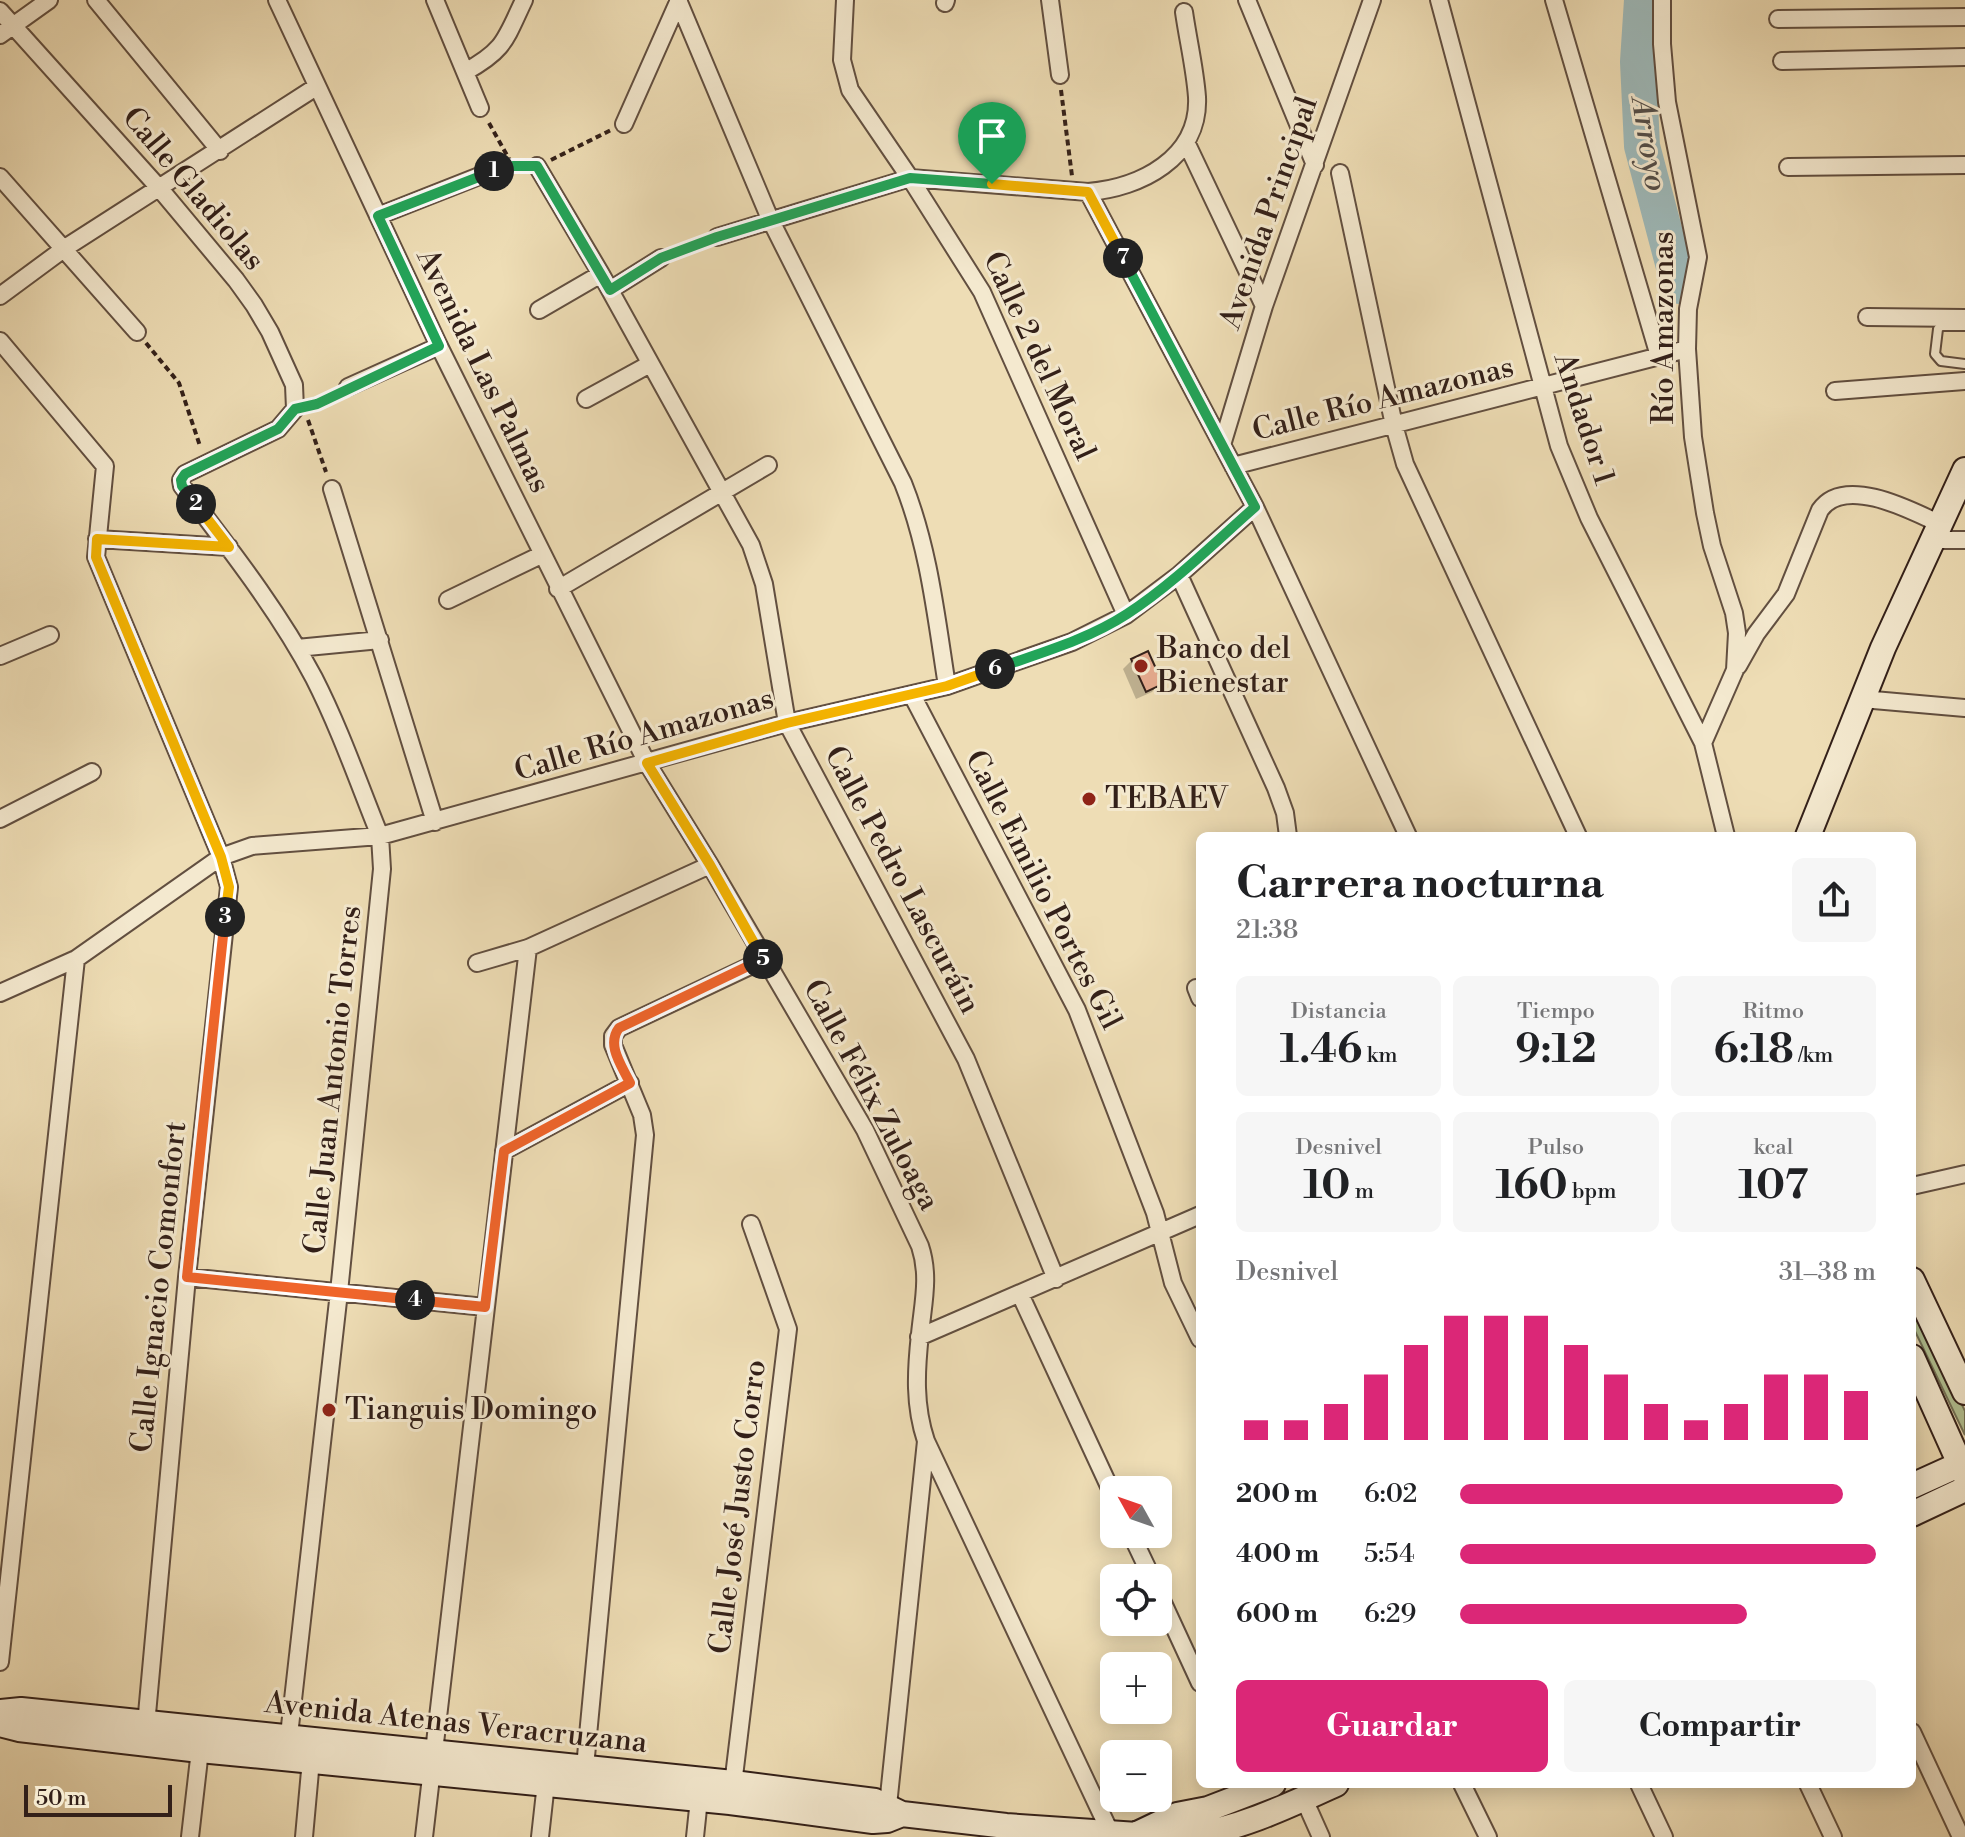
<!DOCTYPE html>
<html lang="es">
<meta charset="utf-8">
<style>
:root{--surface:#fff;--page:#f6f6f6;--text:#202124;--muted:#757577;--accent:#db2777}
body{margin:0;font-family:"Libre Bodoni",serif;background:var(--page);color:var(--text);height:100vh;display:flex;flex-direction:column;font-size:30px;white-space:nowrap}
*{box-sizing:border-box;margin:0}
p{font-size:26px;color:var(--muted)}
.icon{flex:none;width:44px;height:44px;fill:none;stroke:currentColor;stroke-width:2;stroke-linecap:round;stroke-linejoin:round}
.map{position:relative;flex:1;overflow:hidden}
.panel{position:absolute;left:1196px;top:832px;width:720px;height:956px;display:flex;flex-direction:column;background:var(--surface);border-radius:12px;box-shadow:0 4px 20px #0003}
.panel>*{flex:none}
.needle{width:52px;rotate:310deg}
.tools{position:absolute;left:1100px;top:1476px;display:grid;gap:16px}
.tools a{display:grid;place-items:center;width:72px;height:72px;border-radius:12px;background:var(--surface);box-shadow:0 4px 20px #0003;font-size:40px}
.scale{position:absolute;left:24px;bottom:20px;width:148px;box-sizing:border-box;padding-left:8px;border:4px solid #332019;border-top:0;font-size:22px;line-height:28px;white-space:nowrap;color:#332019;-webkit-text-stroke:6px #f4e9cf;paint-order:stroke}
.pin{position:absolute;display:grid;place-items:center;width:68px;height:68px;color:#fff;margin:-82px -34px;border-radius:50% 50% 50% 0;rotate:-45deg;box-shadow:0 0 8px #0007}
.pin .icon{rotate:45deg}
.km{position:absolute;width:40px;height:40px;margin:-20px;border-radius:50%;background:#222;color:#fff;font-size:22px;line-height:40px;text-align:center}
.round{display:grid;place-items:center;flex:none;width:84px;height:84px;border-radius:12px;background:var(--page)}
.head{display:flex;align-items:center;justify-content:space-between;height:136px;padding:0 40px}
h1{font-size:44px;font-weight:700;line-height:60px}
.figures{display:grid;grid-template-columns:repeat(3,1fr);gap:12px;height:136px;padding:8px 40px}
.figures div{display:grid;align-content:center;border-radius:12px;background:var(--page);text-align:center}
.figures b{font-size:40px;font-weight:700}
.figures small{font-size:22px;font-weight:400}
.figures p{font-size:22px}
.chart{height:224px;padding:16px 40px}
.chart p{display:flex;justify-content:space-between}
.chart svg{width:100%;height:144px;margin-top:8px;stroke:var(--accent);stroke-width:6}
.cta{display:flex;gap:16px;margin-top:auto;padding:16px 40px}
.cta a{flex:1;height:92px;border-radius:12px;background:var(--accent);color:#fff;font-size:32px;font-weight:700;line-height:92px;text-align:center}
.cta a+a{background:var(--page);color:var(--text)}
ul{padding:0 40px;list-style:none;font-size:26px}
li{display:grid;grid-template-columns:128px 96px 1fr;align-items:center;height:60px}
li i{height:20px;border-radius:10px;background:var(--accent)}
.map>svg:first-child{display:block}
</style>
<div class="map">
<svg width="1965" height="1837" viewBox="0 0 1965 1837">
<rect width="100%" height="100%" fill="#eeddb5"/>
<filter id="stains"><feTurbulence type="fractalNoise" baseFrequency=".0025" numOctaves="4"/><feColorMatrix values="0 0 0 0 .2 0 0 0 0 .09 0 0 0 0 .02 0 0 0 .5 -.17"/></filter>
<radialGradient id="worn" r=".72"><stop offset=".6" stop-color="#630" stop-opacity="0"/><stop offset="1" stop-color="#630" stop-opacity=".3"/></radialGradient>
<path fill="#b2c293" stroke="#727156" stroke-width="2" d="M1912,1302l53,109v24l-53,-110z"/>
<path fill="#0003" d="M1132,660l28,23 -8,9 -16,7 -13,-30z"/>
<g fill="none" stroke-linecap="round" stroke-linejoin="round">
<path stroke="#9eb9b9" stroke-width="36" d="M1642,0l-4,62 4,84 37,140"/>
</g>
<path fill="#e6ab8f" stroke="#332019" stroke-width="2" d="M1148,651l15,33 -17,8 -15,-33z"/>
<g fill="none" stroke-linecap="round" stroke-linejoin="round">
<g stroke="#624f40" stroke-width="12">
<path id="lane" d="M1965,326h-24l-3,3 -3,25 6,7 24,3"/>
</g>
<g stroke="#624f40" stroke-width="20">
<path id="street" d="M96,0l124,151
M277,0l162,346 208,417 63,102 155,265 55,116c10,30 3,57 0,88 -4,37 -6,71 6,107l-39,374
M435,0l45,108
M678,0l92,219 133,264c26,65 33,133 44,203
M845,0l-3,60 8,30 60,88 72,114 144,323
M1050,0l10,75
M1247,0l68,165
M1439,0l120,446 30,72 114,225 23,93
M1554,0l105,356
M1662,0v44l5,58 31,155 -10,52 -1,40 6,88 12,76 7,33 22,67 3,20 -2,37 -32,73
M945,3l1,-3
M0,11l160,178 76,91 18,25 16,27 24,53 1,24 -17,20 -93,45 -4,6 1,6c47,62 96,124 132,192 26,51 45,106 66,158l2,33 -43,423 -51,452
M1778,19l187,-2
M0,35l49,-35
M1782,61l183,-4
M465,72c40,-22 40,-32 59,-72
M624,124l55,-124
M1186,142l78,164
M537,166l64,108 150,271 13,39 23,139 179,336 90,220
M1788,167l177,-2
M1340,173l54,252 11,39 173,372
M0,177l137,155
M1088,192l167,315 153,329
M378,216l114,-45
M717,237l193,-59 178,14c52,-4 112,-34 109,-95 -2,-28 -9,-57 -13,-85
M610,290l51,-32
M0,296l65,-48 251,-161
M539,310l62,-36
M1867,317l98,1
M0,341l105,125 -9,91 125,300 8,30 -42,390 -41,448
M348,387l91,-41
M1835,391l130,-10
M586,399l64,-35
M1222,445l42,-139 108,-306
M1233,466l454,-117
M332,489l103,333
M97,539l132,8
M1933,540h32
M1179,575l97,213 9,25 3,23
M558,589l210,-124
M448,600l93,-45
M297,648l83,-8
M0,656l50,-21
M1738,666l18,-32 30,-40 34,-84c24,-35 91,0 120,14
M912,695l165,315 78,203 18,70 27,56
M1862,699l103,9
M0,819l92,-47
M477,963l51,-15 182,-83
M1196,988l4,10
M0,993l76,-34 145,-102 31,-11 128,-10 407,-113 160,-37 125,-44 54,-27 53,-40 76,-68
M504,1151l126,-68
M1912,1186l53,-12
M187,1277l298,30
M1020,1294l94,203
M919,1337l281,-122
M926,1441l185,393
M1131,1534l21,44
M1158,1592l42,91
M0,1662l76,-703
M1912,1732l49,105
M585,1767l60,-632 -3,-20 -29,-70v-9l6,-8 146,-69
M1462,1784l26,53
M1639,1784l25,53
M1808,1784l25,53
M732,1793l56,-464 -37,-105
M1304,1799l17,38
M190,1837l10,-87
M304,1837l7,-77
M424,1837l104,-889
M540,1837l6,-54
M695,1837l4,-38"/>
</g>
<g stroke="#332019" stroke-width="28">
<path id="secondary" d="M1808,836l75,-188 82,-178
M1912,1280l53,112
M1912,1357l53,118
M1912,1486l53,-24
M1912,1514l53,-25
M0,1712l21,-2 712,73 142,18 27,13 104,12 161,11
M0,1724l19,5 181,21 530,52 143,19 14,-1 15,-6
M1137,1834l40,-19 31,-6 65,-25
M1184,1837c54,-7 104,-31 152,-53"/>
</g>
<path stroke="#332019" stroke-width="4" stroke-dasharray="6 4" stroke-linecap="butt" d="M1061,90l11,86
M489,123l24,43
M551,160l60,-30
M675,253l25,-10
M146,343l33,40 21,63
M311,405l25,-11
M308,420l18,52"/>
<use href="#lane" stroke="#f4e9cf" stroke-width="8"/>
<use href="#street" stroke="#f4e9cf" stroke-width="16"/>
<use href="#secondary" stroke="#f4e9cf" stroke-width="24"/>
</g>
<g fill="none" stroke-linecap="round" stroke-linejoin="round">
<g stroke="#fff" stroke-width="16">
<path id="split-1" d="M494,171l19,-5h24l73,124 51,-32 56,-21 193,-59 82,6"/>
</g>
<g stroke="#fff" stroke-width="16">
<path id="split-2" d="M196,504l-14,-18 -1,-6 4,-6 93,-45 17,-20 22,-5 122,-58 -61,-130 116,-45"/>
</g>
<g stroke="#fff" stroke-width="16">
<path id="split-3" d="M196,504l33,43 -132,-8 -1,18 125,300 8,30 -4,30"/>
</g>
<g stroke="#fff" stroke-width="16">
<path id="split-4" d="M225,917l-38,360 228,23"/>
</g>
<g stroke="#fff" stroke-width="16">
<path id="split-5" d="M415,1300l70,7 19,-156 126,-68c-8,-17 -24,-38 -11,-55l144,-69"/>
</g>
<g stroke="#fff" stroke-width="16">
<path id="split-6" d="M763,959l-53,-94 -63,-102 140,-40 160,-37 48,-17"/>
</g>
<g stroke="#fff" stroke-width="16">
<path id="split-7" d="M995,669c45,-16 92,-29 132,-55 46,-30 87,-71 128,-107l-132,-249"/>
</g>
<g stroke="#fff" stroke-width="16">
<path id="split-8" d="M992,184l96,8 35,66"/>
</g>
<use href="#split-1" stroke="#22a559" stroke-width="10"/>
<use href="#split-2" stroke="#22a559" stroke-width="10"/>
<use href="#split-3" stroke="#f5b400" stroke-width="10"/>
<use href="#split-4" stroke="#f0652b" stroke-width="10"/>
<use href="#split-5" stroke="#f0652b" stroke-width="10"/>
<use href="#split-6" stroke="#f5b400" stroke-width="10"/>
<use href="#split-7" stroke="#22a559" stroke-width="10"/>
<use href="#split-8" stroke="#f5b400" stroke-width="10"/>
</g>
<g fill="#8f2418" stroke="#f4e9cf" stroke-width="3">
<circle cx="1141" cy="666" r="8"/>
<circle cx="1089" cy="799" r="8"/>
<circle cx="329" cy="1410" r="8"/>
</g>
<g text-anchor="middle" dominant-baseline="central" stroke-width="6" stroke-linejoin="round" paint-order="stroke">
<g font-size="30" fill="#332019" stroke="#f4e9cf">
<text transform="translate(193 189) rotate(50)">Calle Gladiolas</text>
<text transform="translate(1269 213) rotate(-71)">Avenida Principal</text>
<text transform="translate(1664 328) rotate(-90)">Río Amazonas</text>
<text transform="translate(1039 356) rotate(65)">Calle 2 del Moral</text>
<text transform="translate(483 371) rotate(64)">Avenida Las Palmas</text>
<text transform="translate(1383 399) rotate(-14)">Calle Río Amazonas</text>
<text transform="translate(1584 419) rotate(72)">Andador 1</text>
<text transform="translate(644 735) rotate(-16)">Calle Río Amazonas</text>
<text transform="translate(902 880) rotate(62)">Calle Pedro Lascuráin</text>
<text transform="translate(1043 890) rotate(63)">Calle Emilio Portes Gil</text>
<text transform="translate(333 1080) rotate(-84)">Calle Juan Antonio Torres</text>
<text transform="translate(871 1095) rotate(62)">Calle Félix Zuloaga</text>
<text transform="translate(159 1287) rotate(-84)">Calle Ignacio Comonfort</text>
<text transform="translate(738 1507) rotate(-83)">Calle José Justo Corro</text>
<text transform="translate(456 1723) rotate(6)">Avenida Atenas Veracruzana</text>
</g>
<g font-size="30" fill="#332019" stroke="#f4e9cf" text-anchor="start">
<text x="1157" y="649">Banco del<tspan x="1157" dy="34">Bienestar</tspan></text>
<text x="1105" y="799">TEBAEV</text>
<text x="345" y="1410">Tianguis Domingo</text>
</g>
<g font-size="32" font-style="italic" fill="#534e49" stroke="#f4e9cf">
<text transform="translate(1649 144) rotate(81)">Arroyo</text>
</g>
</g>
<rect width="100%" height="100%" filter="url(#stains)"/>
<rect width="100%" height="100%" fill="url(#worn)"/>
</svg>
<div class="tools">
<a><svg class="needle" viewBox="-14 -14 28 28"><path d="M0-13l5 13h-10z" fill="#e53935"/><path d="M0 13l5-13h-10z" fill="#757577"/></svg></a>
<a><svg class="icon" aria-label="locate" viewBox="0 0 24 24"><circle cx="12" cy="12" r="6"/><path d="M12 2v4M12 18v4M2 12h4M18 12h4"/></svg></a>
<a>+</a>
<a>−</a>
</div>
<div class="scale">50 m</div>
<div class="pin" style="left:992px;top:184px;background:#1e9e55"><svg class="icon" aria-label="arrive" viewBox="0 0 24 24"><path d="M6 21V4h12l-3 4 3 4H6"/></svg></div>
<b class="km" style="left:494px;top:171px">1</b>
<b class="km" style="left:196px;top:504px">2</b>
<b class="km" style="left:225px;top:917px">3</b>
<b class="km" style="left:415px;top:1300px">4</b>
<b class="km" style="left:763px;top:959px">5</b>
<b class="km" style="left:995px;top:669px">6</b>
<b class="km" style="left:1123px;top:258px">7</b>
<section class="panel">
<div class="head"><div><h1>Carrera nocturna</h1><p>21:38</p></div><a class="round"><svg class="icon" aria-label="share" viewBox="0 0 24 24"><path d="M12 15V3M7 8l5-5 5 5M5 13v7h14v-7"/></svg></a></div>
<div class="figures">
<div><p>Distancia</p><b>1.46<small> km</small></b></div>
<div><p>Tiempo</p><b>9:12</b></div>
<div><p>Ritmo</p><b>6:18<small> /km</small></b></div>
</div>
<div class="figures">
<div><p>Desnivel</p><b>10<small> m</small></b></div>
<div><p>Pulso</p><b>160<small> bpm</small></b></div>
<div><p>kcal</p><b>107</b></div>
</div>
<div class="chart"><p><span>Desnivel</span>31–38 m</p>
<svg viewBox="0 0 160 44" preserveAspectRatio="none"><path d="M5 44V38M15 44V38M25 44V33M35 44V24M45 44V15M55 44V6M65 44V6M75 44V6M85 44V15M95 44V24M105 44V33M115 44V38M125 44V33M135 44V24M145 44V24M155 44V29"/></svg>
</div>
<ul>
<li><b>200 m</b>6:02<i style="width:92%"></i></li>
<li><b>400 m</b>5:54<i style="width:100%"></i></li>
<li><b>600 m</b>6:29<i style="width:69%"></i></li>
</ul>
<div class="cta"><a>Guardar</a><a>Compartir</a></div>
</section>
</div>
